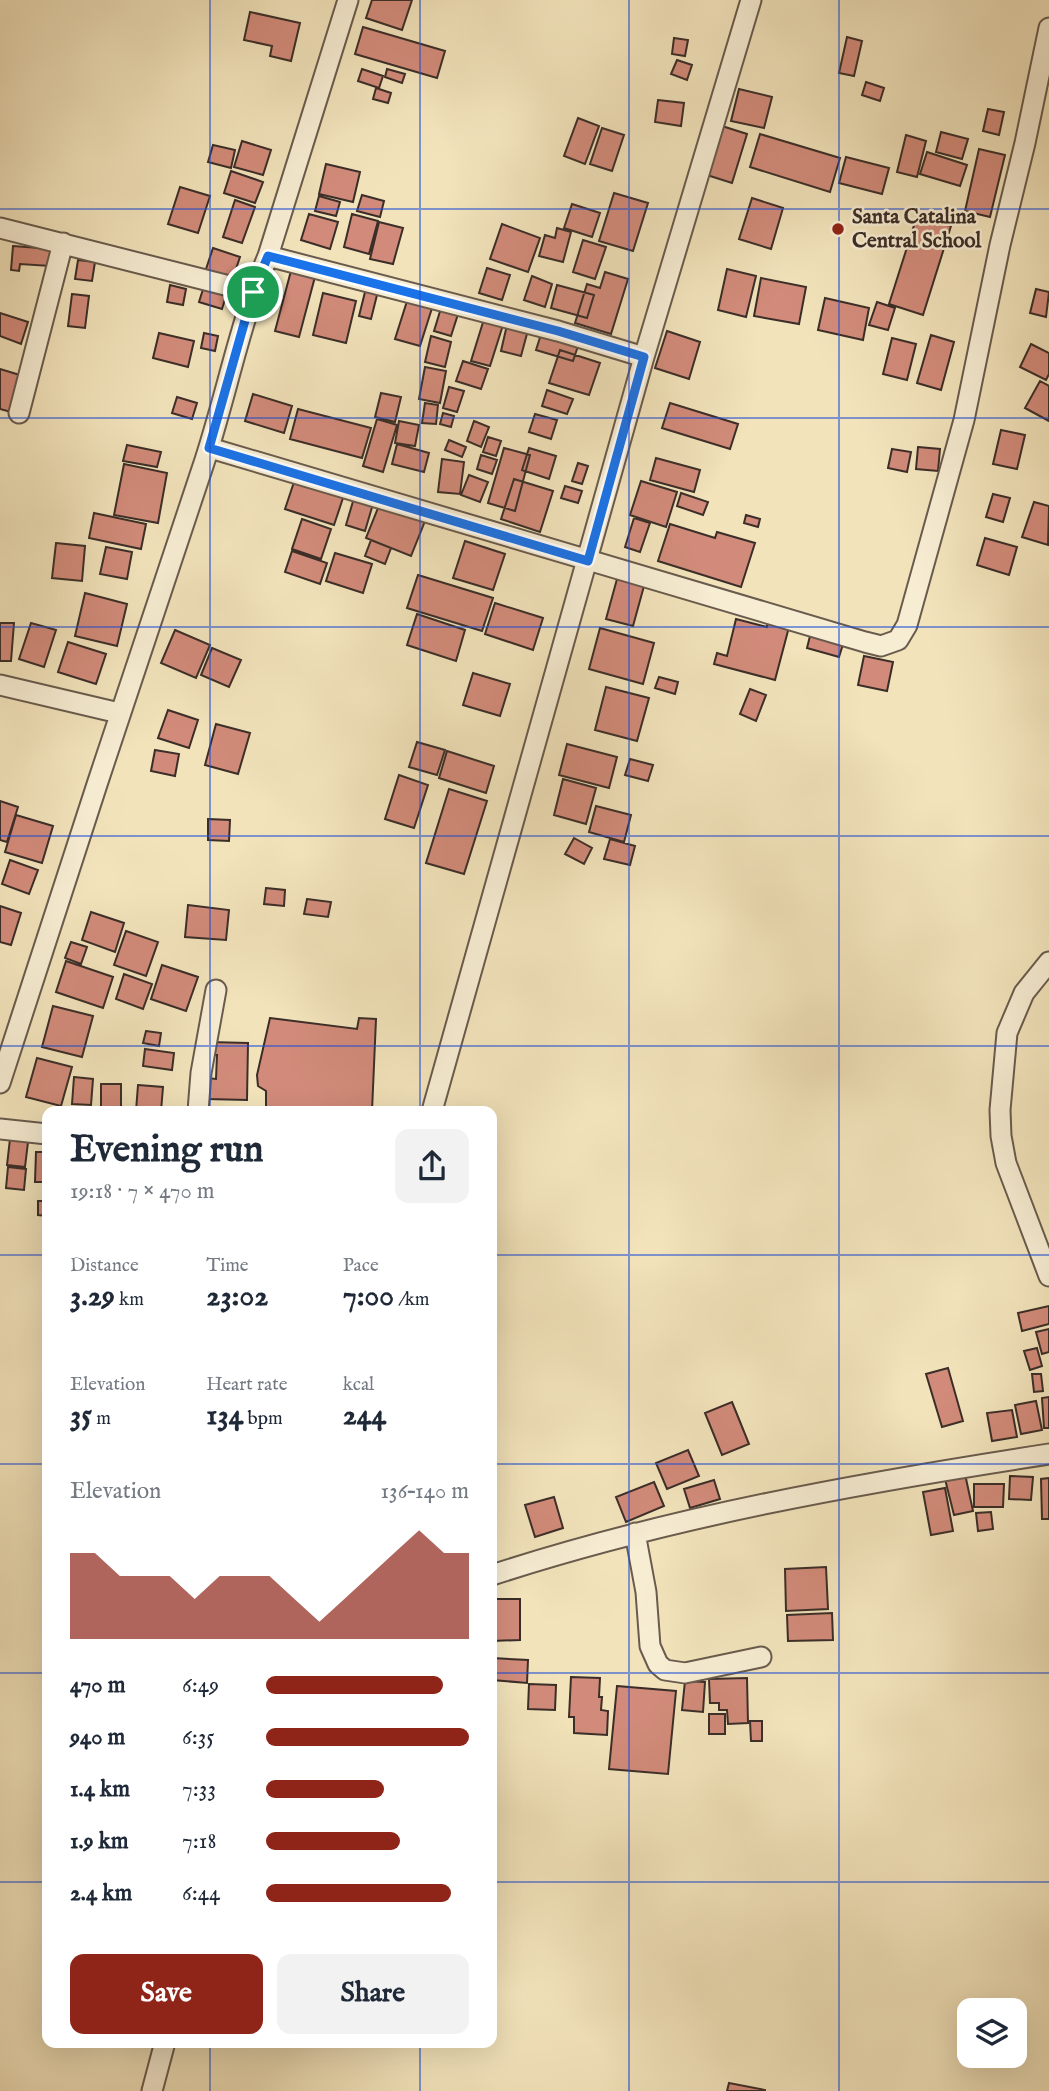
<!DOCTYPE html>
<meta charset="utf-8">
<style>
:root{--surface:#fff;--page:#f2f2f3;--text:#1f2937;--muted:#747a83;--accent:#8f2418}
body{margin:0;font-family:"IM FELL English",serif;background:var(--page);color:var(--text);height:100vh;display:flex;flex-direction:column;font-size:26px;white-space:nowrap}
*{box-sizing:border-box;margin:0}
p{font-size:23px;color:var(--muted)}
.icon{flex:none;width:38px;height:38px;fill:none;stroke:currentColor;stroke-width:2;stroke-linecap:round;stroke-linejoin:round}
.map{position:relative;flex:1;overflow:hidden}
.sheet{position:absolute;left:42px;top:1106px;width:455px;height:942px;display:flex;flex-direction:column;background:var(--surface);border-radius:14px;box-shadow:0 7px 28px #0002}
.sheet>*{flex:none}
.tools{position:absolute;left:957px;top:1998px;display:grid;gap:14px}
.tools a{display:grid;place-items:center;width:70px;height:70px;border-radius:14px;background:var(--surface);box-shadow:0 7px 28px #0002;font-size:35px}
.pin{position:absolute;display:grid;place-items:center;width:60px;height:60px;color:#fff;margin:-30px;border:4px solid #fff;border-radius:50%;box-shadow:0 2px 7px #0007}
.round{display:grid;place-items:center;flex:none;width:74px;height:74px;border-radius:14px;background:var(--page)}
.headline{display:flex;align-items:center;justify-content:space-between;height:119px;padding:0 28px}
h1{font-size:38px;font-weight:700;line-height:52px}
.stats{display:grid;grid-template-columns:repeat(3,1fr);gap:10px;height:119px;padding:7px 28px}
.stats div{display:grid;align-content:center}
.stats b{font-size:30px;font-weight:700}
.stats small{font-size:19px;font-weight:400}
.stats p{font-size:19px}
.chart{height:196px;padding:14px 28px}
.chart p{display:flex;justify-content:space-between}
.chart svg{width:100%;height:126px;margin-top:7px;fill:var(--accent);opacity:.7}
.action{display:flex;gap:14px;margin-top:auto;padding:14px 28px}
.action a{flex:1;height:80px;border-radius:14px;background:var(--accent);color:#fff;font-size:28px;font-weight:700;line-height:80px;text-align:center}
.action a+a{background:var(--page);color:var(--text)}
ul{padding:0 28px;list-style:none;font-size:23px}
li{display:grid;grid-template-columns:112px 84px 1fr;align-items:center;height:52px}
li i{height:18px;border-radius:9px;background:var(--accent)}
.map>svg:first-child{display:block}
</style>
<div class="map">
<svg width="1049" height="2091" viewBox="0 0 1049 2091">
<rect width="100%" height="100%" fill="#f2e3bb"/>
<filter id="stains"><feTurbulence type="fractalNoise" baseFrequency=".00286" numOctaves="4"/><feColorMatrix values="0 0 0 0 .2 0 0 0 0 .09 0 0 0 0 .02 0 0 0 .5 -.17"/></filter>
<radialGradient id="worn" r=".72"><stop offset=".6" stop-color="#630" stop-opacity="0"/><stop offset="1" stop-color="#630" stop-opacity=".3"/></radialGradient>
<path fill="#d28b7a" stroke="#3b2e28" stroke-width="2" d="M372,0h40l-10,30 -36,-12z
M250,12l50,11 -9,38 -21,-5 2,-10 -28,-6z
M363,27l82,24 -8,27 -82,-24z
M847,37l15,4 -8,35 -15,-3z
M674,38l14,2 -3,16 -13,-2z
M677,60l15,5 -5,15 -16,-6z
M362,69l21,7 -4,12 -21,-7z
M387,69l18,5 -3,9 -17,-6z
M866,82l18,6 -4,13 -18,-6z
M376,88l15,5 -3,10 -15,-4z
M739,89l33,8 -8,31 -33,-7z
M658,100l26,3 -3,23 -26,-4z
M988,109l16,3 -5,23 -16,-4z
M578,118l21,8 -14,38 -21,-8z
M722,126l25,8 -15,49 -25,-8z
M602,128l22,7 -12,36 -22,-7z
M941,132l27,7 -6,20 -26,-7z
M760,134l80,24 -10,34 -80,-25z
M906,135l20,6 -9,36 -20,-5z
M242,141l29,9 -8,25 -29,-8z
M213,145l22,5 -4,18 -23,-6z
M979,149l26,6 -15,62 -25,-6z
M927,152l40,13 -7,21 -40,-12z
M846,157l43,11 -7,26 -43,-11z
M326,164l34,8 -7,30 -34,-8z
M231,171l32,11 -8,21 -31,-10z
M180,187l30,9 -12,37 -30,-9z
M614,193l34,10 -15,48 -34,-10z
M362,195l22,6 -4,16 -23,-6z
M319,196l21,6 -4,14 -21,-5z
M752,198l31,10 -12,41 -32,-10z
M235,200l20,7 -13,36 -19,-6z
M572,204l28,9 -8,24 -28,-9z
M309,214l29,8 -8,27 -29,-9z
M352,214l26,7 -9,33 -25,-7z
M917,216l34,10 -28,89 -34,-11z
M379,222l24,6 -10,36 -23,-5z
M502,224l38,14 -12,34 -38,-13z
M557,228l14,4 -8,30 -24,-6 6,-21 10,3z
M583,240l23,7 -11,32 -22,-7z
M13,246l39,3 -2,17 -30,-2 -1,7 -8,-1z
M213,248l27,9 -8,24 -27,-9z
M78,260l17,2 -3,19 -17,-2z
M292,267l24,6 -17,64 -24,-6z
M487,268l23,7 -8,25 -23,-7z
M727,269l29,7 -10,41 -28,-7z
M605,272l23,7 -17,55 -36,-11 12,-39 13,4z
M532,276l20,8 -7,23 -21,-7z
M761,278l45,9 -7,37 -45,-8z
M170,285l16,4 -3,16 -16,-3z
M557,285l37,10 -7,23 -36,-10z
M204,286l23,7 -5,16 -23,-7z
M366,288l12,3 -7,28 -12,-3z
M1036,289l13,3 -3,25 -16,-4z
M323,293l33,8 -10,42 -33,-8z
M72,294l17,2 -4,32 -17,-2z
M408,298l25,7 -13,41 -25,-7z
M825,298l44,10 -6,32 -45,-10z
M877,302l18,6 -7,22 -19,-5z
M441,308l17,6 -7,22 -17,-5z
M0,313l28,9 -7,22 -21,-8z
M484,319l19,6 -13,41 -19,-5z
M507,325l21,5 -7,26 -20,-5z
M543,328l37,12 -7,21 -37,-11z
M667,331l33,11 -11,37 -34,-11z
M159,333l35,8 -6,26 -35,-9z
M204,333l14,3 -3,15 -14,-3z
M931,335l23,7 -13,48 -24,-7z
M431,336l20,6 -6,25 -20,-5z
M892,338l24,6 -9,36 -24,-6z
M1031,344l18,9v21l-3,6 -26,-13z
M560,350l40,13 -11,32 -40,-12z
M463,361l25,8 -7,20 -25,-8z
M425,367l21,4 -6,32 -21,-4z
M0,369l23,7 -12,36 -11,-3z
M1040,381l9,5v35l-24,-13z
M449,387l15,4 -7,21 -14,-4z
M547,390l26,9 -6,15 -25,-8z
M381,393l20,4 -6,25 -20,-5z
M253,394l39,12 -8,27 -39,-12z
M177,397l20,6 -5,16 -20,-6z
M425,403l13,2 -2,19 -14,-1z
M670,403l68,21 -8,25 -68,-21z
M298,409l73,19 -9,30 -72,-19z
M443,413l11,3 -3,11 -11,-3z
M535,414l22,6 -6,19 -22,-7z
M377,419l20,6 -14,47 -20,-6z
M399,421l20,4 -4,21 -20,-3z
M474,421l15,6 -8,20 -14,-6z
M1001,430l24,5 -8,34 -24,-5z
M488,437l13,4 -5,15 -13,-4z
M449,440l17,7 -4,10 -17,-7z
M397,444l32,9 -5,19 -32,-8z
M127,445l34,7 -4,15 -34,-6z
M918,447l22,2 -2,22 -22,-2z
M504,448l26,7 -15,56 -27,-8z
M529,448l27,8 -7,23 -27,-9z
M892,449l19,3 -4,20 -19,-4z
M481,455l16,5 -5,14 -15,-5z
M656,458l44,12 -6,22 -44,-12z
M442,459l22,3 -4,32 -22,-2z
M578,463l10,3 -6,18 -10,-3z
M124,464l43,9 -9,50 -44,-8z
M469,475l19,7 -8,20 -19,-7z
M295,479l49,16 -10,30 -49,-16z
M514,479l39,12 -13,41 -39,-13z
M641,481l36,11 -11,35 -36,-12z
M565,486l17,5 -4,12 -17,-5z
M681,493l27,9 -5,13 -26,-9z
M993,494l17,4 -7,24 -17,-5z
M354,498l19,6 -8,27 -19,-6z
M1034,502l15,4 -1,39 -26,-8z
M380,503l45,18 -14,35 -45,-18z
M94,513l52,11 -5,25 -52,-11z
M746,515l14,4 -2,8 -14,-4z
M634,518l16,5 -10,29 -15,-5z
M302,519l29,10 -10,30 -29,-10z
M670,524l45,14 2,-6 38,11 -14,44 -83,-26z
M985,538l32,9 -8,28 -32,-10z
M371,540l20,8 -6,16 -20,-8z
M465,541l40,13 -12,36 -40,-12z
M56,543l29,3 -3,35 -30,-3z
M106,547l26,5 -5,27 -27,-5z
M292,551l35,12 -7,21 -35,-12z
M335,553l37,11 -9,29 -37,-12z
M418,575l75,23 -11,33 -75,-23z
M617,579l27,7 -11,40 -27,-7z
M85,593l42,11 -10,42 -42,-10z
M495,603l48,15 -10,32 -48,-16z
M417,614l48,16 -9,31 -49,-16z
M736,619l31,8 1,-5 21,5 -14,53 -61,-16 3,-11 10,3z
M0,623h14l-3,38h-11z
M31,623l25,7 -12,37 -25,-8z
M600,628l54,15 -11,41 -54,-15z
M175,630l35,15 -14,33 -35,-15z
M811,632l33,9 -5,16 -32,-9z
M68,642l38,12 -10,30 -38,-12z
M212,648l29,12 -12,27 -28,-12z
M864,656l29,6 -6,29 -29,-6z
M473,673l37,11 -10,32 -37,-11z
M659,677l19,5 -3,12 -20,-6z
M606,687l43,11 -12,43 -42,-11z
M750,689l16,6 -10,26 -16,-7z
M168,710l30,10 -9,28 -31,-10z
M216,724l34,9 -12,41 -33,-9z
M417,742l28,8 -8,25 -28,-8z
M567,744l50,13 -8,31 -50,-13z
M155,750l24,4 -4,22 -24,-5z
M447,751l47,15 -8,27 -47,-15z
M630,759l23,6 -5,16 -23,-6z
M399,775l29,10 -14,43 -29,-9z
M563,779l33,9 -10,36 -32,-9z
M449,789l38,12 -23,73 -38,-11z
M0,801l18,6 -11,35 -7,-2z
M596,806l35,9 -7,27 -35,-10z
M16,815l37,11 -11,37 -37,-11z
M208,819l22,1 -1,21 -21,-1z
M574,838l18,10 -8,16 -19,-10z
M610,839l25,7 -5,19 -26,-6z
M10,860l28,10 -9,24 -27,-10z
M266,888l19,2 -1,16 -20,-2z
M307,899l24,3 -3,15 -24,-3z
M188,905l41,5 -3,30 -41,-3z
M0,906l21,7 -10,32 -11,-3z
M91,912l33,11 -9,29 -33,-12z
M126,931l32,11 -12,34 -32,-11z
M71,942l16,5 -6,17 -16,-6z
M66,961l47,16 -10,31 -47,-16z
M162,965l36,12 -12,34 -35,-12z
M124,974l28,10 -9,25 -27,-10z
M53,1006l40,10 -11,41 -40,-10z
M270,1018l87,11 2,-11 17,1 -4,92h-106v-20l-8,-5 -1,-11z
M146,1031l15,2 -2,13 -16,-3z
M209,1042l39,1 -1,57 -40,-1v-21l9,1 1,-24h-9z
M145,1049l29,4 -2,17 -29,-4z
M37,1058l35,9 -11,39 -35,-9z
M74,1077l19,2 -2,26 -19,-1z
M101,1084h20v26l-20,1z
M138,1085l25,2 -2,24h-25z
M10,1139l18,3 -3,25 -18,-2z
M36,1152h11v30h-12z
M8,1167l18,2 -2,21 -18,-2z
M38,1201h9v15l-9,-1z
M1049,1306v18l-27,7 -4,-18z
M1049,1329v23l-7,2 -6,-22z
M1037,1348l5,18 -12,4 -6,-19z
M948,1368l15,53 -21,6 -16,-53z
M1032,1374h9l2,17 -9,1z
M1049,1397v31h-5l-2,-30z
M1036,1401l6,29 -21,4 -6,-29z
M732,1402l17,42 -27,11 -17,-42z
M1012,1410l5,27 -25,4 -5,-28z
M688,1450l11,26 -32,13 -11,-26z
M965,1474l8,37 -19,4 -9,-36z
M1010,1476l23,1 -2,23 -22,-1z
M1049,1478v41h-7l-1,-40z
M714,1480l6,19 -30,9 -6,-19z
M654,1482l10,24 -38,16 -10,-25z
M974,1484h30l-1,23h-29z
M945,1488l8,43 -22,4 -8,-43z
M554,1497l9,31 -28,9 -10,-32z
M991,1512l2,17 -15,2 -2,-18z
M826,1567l2,42 -42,2 -1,-42z
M492,1599h28v41l-28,1z
M832,1613l1,27 -45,1 -1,-26z
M492,1658l36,2 -1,23 -35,-3z
M571,1677l29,1 -1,19h3l-1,13 7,1 -1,24 -33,-2v-16h-5z
M747,1678l1,45 -20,1 -1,-14h-8v-7h-9l-1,-24z
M685,1681l20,1 -2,30 -21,-2z
M529,1684l27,1 -1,25 -27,-1z
M617,1686l59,5 -8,83 -59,-5z
M709,1714h16v20h-16z
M750,1721h12v20h-11z
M729,2083l36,7v1h-38z"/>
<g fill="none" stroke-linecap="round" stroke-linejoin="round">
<g stroke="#695b4d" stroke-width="23">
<path id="minor" d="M0,228l253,64
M268,256l290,75 86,26
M19,413l44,-170
M210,448l655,194 16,4 17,-6 9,-15 57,-205 36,-175 25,-102 24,-115
M0,685l119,28
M1049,962l-25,31 -17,40 -7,77 1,26 5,27 43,113
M0,1083c66,-205 133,-410 202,-614 24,-71 37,-145 66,-213l80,-256
M198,1111l3,-38 15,-83
M432,1111l212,-754 107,-357
M0,1129l47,5
M635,1533l11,59 4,54 8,18 7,6 20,3 76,-16
M492,1575c181,-59 369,-92 557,-121
M152,2091l13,-49"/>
</g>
<use href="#minor" stroke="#f7edd3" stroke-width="19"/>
</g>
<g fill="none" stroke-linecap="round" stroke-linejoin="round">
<g stroke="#fff" stroke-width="14">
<path id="route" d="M268,256l290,75 86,26 -56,204 -379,-113 44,-156z"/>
</g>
<use href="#route" stroke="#1a73e8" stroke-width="9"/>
</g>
<path fill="none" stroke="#1d4ed8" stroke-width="2" stroke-opacity="0.55" d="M210,0v1111M420,0v1111M629,0v2091M839,0v2091M0,209h1049M0,418h1049M0,627h1049M0,836h1049M0,1046h1049M0,1255h47M492,1255h557M0,1464h47M492,1464h557M0,1673h47M492,1673h557M0,1882h47M492,1882h557M210,2042v49M420,2042v49"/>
<circle fill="#8f2418" stroke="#f7edd3" stroke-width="2.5" cx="838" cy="229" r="7"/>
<g text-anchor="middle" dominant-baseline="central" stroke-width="5" stroke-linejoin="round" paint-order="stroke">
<g font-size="21" font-weight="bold" fill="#3b2e28" stroke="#f7edd3" text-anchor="start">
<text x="852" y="217">Santa Catalina<tspan x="852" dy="24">Central School</tspan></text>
</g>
</g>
<rect width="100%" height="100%" filter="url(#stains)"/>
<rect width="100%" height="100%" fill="url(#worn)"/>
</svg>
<div class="tools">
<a><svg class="icon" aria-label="layers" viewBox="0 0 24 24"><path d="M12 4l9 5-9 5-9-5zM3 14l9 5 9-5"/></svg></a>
</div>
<div class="pin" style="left:253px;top:292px;background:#1e9e55"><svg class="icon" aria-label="arrive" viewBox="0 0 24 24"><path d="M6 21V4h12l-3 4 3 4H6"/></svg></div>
<section class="sheet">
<div class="headline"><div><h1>Evening run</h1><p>19:18 · 7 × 470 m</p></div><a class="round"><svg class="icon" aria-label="share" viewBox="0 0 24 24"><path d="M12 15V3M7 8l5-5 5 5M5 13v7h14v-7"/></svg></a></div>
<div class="stats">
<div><p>Distance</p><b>3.29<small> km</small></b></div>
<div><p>Time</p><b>23:02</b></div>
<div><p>Pace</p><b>7:00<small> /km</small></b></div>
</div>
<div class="stats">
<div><p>Elevation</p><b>35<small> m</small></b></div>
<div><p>Heart rate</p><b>134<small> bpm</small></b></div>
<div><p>kcal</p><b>244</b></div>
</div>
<div class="chart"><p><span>Elevation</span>136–140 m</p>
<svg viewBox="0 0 160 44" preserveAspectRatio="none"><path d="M0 44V14L10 14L20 22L30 22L40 22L50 30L60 22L70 22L80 22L90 30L100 38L110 30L120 22L130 14L140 6L150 14L160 14V44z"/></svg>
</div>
<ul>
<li><b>470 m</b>6:49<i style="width:87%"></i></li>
<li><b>940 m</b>6:35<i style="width:100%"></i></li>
<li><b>1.4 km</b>7:33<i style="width:58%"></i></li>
<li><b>1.9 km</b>7:18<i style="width:66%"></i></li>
<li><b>2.4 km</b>6:44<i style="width:91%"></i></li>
</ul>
<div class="action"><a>Save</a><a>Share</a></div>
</section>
</div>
